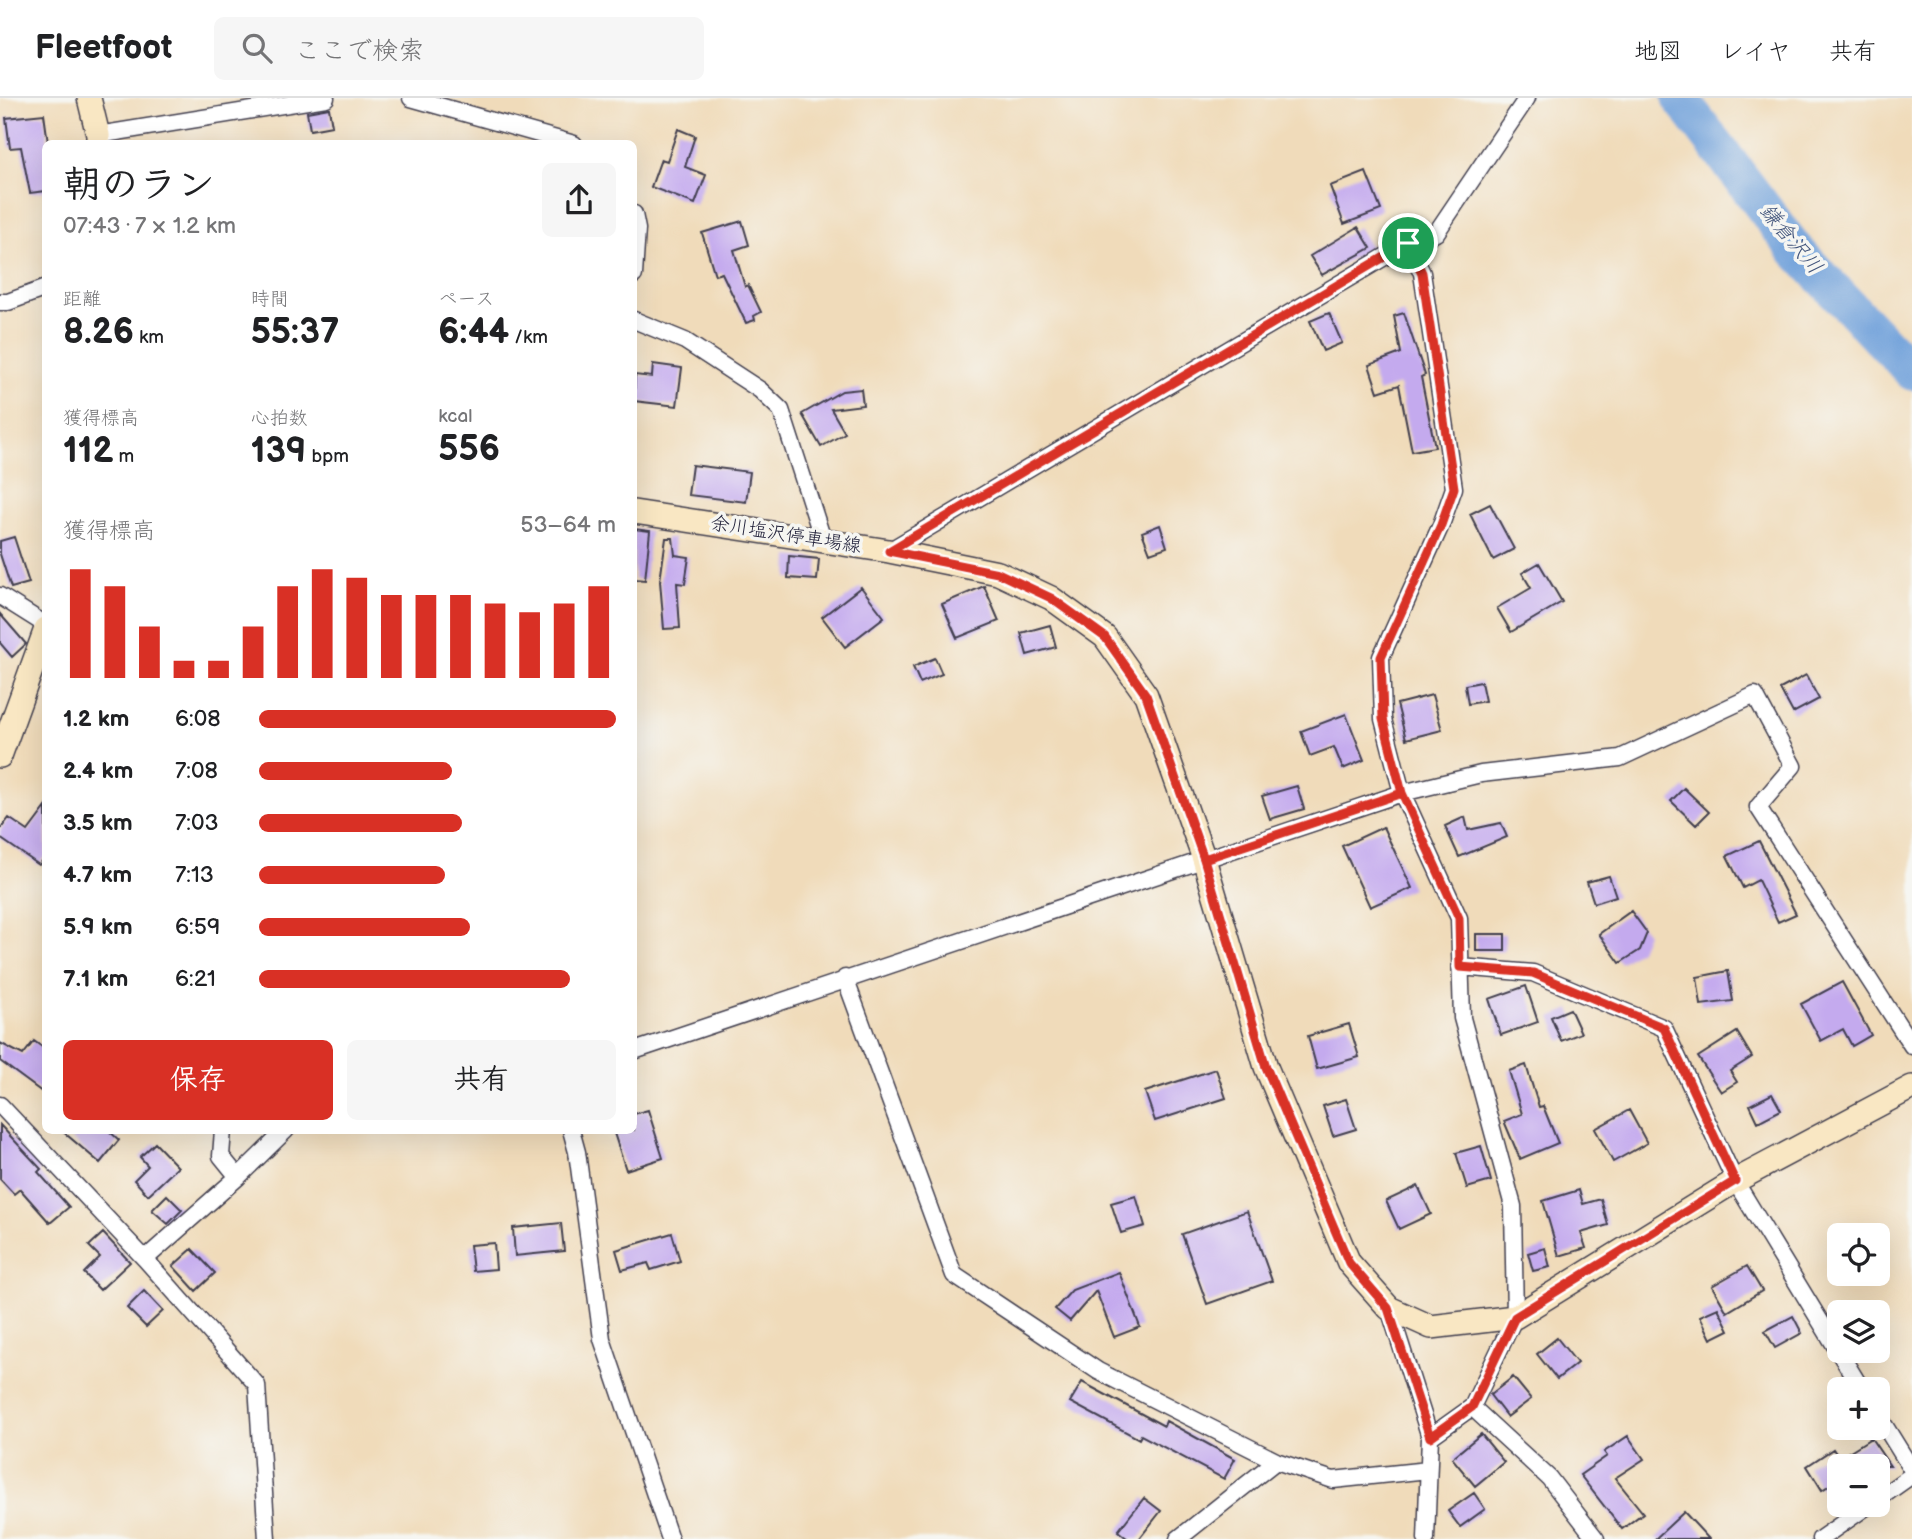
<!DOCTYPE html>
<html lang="ja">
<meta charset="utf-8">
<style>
:root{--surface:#fff;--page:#f6f6f6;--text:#202124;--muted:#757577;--line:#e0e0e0;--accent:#d93025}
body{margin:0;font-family:"Balsamiq Sans","Klee One",sans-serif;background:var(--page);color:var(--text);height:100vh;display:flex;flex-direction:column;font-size:26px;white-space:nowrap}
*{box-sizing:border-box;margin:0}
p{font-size:23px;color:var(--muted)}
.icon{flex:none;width:38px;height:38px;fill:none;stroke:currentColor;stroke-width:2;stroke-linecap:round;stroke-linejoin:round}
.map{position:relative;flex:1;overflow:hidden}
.panel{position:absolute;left:42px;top:42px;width:595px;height:994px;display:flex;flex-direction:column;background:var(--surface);border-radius:10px;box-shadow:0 7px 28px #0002}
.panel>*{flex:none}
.fabs{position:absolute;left:1827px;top:1125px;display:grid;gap:14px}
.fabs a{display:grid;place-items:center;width:63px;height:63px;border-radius:10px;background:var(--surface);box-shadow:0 7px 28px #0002;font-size:35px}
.pin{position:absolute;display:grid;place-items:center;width:60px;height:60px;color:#fff;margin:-30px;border:4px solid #fff;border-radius:50%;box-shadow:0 2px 7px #0007}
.round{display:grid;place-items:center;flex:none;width:74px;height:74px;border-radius:10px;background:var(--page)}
.summary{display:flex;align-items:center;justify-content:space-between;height:119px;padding:0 21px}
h1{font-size:38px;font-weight:600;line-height:52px}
.stats{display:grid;grid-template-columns:repeat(3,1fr);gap:10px;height:119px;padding:7px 21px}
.stats div{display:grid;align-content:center}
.stats b{font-size:35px;font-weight:600}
.stats small{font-size:19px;font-weight:400}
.stats p{font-size:19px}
.chart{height:196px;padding:14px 21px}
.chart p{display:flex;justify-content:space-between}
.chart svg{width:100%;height:126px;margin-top:7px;stroke:var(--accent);stroke-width:6}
.action{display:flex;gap:14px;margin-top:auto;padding:14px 21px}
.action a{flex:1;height:80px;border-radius:10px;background:var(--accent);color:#fff;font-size:28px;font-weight:600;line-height:80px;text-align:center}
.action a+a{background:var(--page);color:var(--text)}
ul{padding:0 21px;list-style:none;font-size:23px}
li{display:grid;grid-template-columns:112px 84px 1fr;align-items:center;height:52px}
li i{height:18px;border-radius:9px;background:var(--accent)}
header{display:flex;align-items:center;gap:42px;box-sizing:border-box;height:98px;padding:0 35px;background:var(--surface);border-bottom:2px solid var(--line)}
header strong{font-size:33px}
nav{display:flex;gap:38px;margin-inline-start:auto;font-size:24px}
.search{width:490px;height:63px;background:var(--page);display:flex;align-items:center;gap:18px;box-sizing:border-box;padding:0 24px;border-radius:10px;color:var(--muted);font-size:26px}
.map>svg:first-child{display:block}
</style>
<header>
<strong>Fleetfoot</strong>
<div class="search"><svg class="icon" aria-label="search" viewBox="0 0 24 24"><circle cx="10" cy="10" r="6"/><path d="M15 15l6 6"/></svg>ここで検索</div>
<nav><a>地図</a><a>レイヤ</a><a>共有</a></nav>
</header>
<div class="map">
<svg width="1912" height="1441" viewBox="0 0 1912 1441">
<rect width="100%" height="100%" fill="#f6f6f2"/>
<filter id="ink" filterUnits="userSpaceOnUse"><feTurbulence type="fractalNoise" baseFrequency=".0143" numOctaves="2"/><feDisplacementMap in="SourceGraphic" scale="14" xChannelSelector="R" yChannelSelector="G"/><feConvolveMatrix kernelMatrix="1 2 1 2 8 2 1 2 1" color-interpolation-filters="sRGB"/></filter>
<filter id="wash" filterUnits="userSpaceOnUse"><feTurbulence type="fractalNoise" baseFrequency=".00686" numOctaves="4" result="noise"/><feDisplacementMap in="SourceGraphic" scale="28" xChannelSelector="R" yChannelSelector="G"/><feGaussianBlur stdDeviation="1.57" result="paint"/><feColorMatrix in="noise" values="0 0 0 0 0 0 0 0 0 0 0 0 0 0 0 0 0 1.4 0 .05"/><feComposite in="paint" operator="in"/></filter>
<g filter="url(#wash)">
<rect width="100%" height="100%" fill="#f0dbba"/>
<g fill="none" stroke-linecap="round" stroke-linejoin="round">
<path stroke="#70a0da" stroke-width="37" d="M1680,0l115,151 117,123"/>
</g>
<g id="blocks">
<path fill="#c4aaee" d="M329,10l3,18 -22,4 -3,-18z
M44,16l4,29 -2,1v47l-16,2 -9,-46 -11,1 -4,-30z
M678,31l17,7 -10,31 21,8 -11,29 -44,-17 10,-28 6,2z
M1366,74l15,38 -37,14 -14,-38z
M742,123l7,24 -15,5 11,37 3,-2 13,27 -7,4 1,4 -9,3 -24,-50 -7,2 -13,-42z
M1358,129l13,21 -49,27 -12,-19z
M1329,215l13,30 -19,8 -13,-30z
M1404,215l21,62 -4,2 14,70 -23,4 -13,-66 -21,7 -9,-27 32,-12 -7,-37z
M653,266l29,4 -5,38 -43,-5 1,-26 17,2z
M861,291l2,16 -32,4 14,24 -24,14 -19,-33 40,-23z
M692,367l58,7 -4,30 -58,-7z
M1490,406l24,45 -21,11 -23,-46z
M1160,427l7,22 -17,6 -8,-21z
M634,431l16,2 -5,49 -11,-1z
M14,439l15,46 -18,5 -11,-34v-13z
M666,440h7l2,17 14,2 -4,27 -8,-1 3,45 -16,1 -4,-48z
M789,458l30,3 -2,21 -29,-2z
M1539,465l23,39 -51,30 -14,-24 34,-20 -9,-15z
M984,488l15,35 -42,17 -15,-34z
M861,489l23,30 -39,30 -23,-30z
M0,516l26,30 -14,13 -12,-14z
M1050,527l6,22 -29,8 -6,-22z
M935,560l7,16 -22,9 -7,-16z
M1806,577l13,24 -26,14 -13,-24z
M1481,584l4,19 -17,3 -3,-19z
M1432,597l10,35 -36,9 -9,-35z
M1346,616l18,46 -21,9 -9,-22 -24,9 -9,-25z
M1297,688l7,23 -34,10 -8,-23z
M1684,690l25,24 -13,13 -25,-24z
M46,709v49l-7,9 -39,-27v-8l9,-12 19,13z
M1465,719l3,13 33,-7 6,14 -48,20 -14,-31z
M1383,729l29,61 -42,19 -28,-61z
M1759,743l37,73 -18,8 -20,-42 -15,8 -16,-32z
M1609,778l7,20 -22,7 -7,-21z
M1631,813l16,22 -7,17 -20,13 -21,-29z
M1476,836h29v17h-29z
M1728,873l5,30 -32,4 -4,-28z
M1842,884l29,53 -19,11 -9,-17 -22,12 -20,-37z
M1526,888l12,36 -37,13 -12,-36z
M1570,911l11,24 -20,8 -10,-24z
M1349,926l10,33 -42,12 -9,-33z
M1737,934l15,25 -22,14 7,11 -16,10 -23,-35z
M34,943l12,9v45l-46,-34v-18l23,12z
M1526,967l13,42 4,-1 15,37 -38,16 -16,-38 18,-7 -13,-43z
M1216,971l10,29 -71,23 -10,-29z
M1772,996l9,16 -23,12 -8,-17z
M1346,1001l10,30 -23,7 -10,-30z
M648,1012l15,48 -37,12 -13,-40h21v-16z
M1629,1012l18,33 -34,19 -18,-33z
M0,1027l41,44 -3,3 31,35 -19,16 -30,-34 -6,5 -14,-15z
M61,1032h47l11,10 -19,23z
M155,1045l23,24 -30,28 -14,-15 14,-14 -8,-9z
M1481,1048l10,35 -24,7 -11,-35z
M1418,1088l13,28 -32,15 -13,-28z
M1579,1092l4,14 18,-5 7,26 -27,8 5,15 -27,8 -16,-55z
M167,1097l15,15 -14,14 -16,-14z
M1136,1098l9,30 -24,7 -10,-30z
M1247,1113l25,70 -65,23 -25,-70z
M561,1125l3,28 -49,5 -2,-28z
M103,1135l27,29 -30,28 -16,-17 16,-16 -11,-11z
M672,1135l8,28 -29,9 -3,-7 -26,7 -6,-20z
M494,1145l2,26 -23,2 -3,-26z
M1545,1150l5,19 -17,4 -5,-18z
M192,1151l23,24 -19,18 -23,-25z
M1747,1168l15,25 -35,21 -15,-26z
M1119,1174l21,55 -26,10 -18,-46 -26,30 -15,-12 17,-19z
M144,1193l19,20 -17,16 -19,-19z
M1718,1210l11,22 -18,9 -11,-23z
M1793,1218l9,17 -27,15 -10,-17z
M1557,1240l20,25 -20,16 -20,-25z
M1513,1279l18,22 -24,18 -17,-22z
M1082,1284l82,44 2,-5 69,38 -11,20 -83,-44 -2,4 -69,-37z
M1481,1336l23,28 -29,24 -23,-28z
M1628,1338l16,23 -29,19 28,35 -21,16 -42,-54 27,-19 -3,-4z
M1871,1340l19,28h-51v13l-17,11 -15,-24 26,-17 6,9z
M1474,1395l11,16 -25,18 -12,-16z
M1144,1400l17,13 -22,28h-11l-10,-8z
M1684,1414l25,27h-54z"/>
</g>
</g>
<g filter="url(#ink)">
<use href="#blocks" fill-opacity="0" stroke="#413e4e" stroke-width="2"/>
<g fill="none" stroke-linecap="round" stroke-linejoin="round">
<g stroke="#413e4e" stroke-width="19">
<path id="street" d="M411,0l163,46
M98,37l228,-37
M634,116l3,15 -3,46
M1408,145l14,30 32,215 -13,37 -60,132 2,62 19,74 57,125 3,100 51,188 2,111 -43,90 -42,30
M0,204h8l38,-14
M634,222l51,21 75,49 21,20 42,130
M889,453l519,-308 28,-10 91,-135
M0,498l46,29
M1460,869l73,6 131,55 71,153 127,209
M845,880l109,297 144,96 178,90 57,19 95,-10
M634,953l768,-258 79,-19 139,-16 135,-63 38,71 -35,41 154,239
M0,1007l145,154 112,126 10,154
M223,1032l-2,26 17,21
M571,1032l6,22 25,187 68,200
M145,1161l93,-82 48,-47
M1389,1210l41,129 -4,102
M1472,1309l77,71 47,61
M1878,1317l34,55
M1878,1401l34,-24
M1178,1441l98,-78
M1820,1441l49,-34"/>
</g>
<g stroke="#413e4e" stroke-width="26">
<path id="secondary" d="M89,0l9,37v9
M634,414l255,39 109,22 53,25 54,39 41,58 58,164 62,208 83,196 40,45 42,19 84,-10 220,-136 177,-94
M0,658l46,-127"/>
</g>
<use href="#street" stroke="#fff" stroke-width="16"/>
<use href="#secondary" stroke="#f9e7c3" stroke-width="23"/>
</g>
</g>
<g fill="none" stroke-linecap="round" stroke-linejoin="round" filter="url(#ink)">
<g stroke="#fff" stroke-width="14">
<path id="route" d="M1408,145l14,30 32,215 -13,37 -60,132 2,62 19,74 -198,66 62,208 83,196 39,45 42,129 42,-30 43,-90 220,-136 -71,-153 -131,-55 -73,-6 -1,-49 -57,-125 -198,66 -58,-164 -41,-58 -54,-39 -53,-25 -109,-22 519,-308"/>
</g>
<use href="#route" stroke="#d93025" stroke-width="9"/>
</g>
<g text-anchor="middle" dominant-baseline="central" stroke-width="7" stroke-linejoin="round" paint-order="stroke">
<g font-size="19" fill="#22223b" stroke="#f6f6f2">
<text transform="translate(786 437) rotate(9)">余川塩沢停車場線</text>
</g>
<g font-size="21" font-style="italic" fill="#41547b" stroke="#f6f6f2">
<text transform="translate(1791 141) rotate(50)">鎌倉沢川</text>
</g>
</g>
</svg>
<div class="fabs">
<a><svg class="icon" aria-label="locate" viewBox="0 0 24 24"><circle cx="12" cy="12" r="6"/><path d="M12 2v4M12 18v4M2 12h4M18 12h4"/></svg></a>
<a><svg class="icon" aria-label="layers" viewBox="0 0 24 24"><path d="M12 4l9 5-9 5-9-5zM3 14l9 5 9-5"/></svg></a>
<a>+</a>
<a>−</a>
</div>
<div class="pin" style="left:1408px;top:145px;background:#1e9e55"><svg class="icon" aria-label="arrive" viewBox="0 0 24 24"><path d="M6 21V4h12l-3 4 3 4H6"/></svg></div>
<section class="panel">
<div class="summary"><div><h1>朝のラン</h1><p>07:43 · 7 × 1.2 km</p></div><a class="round"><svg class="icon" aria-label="share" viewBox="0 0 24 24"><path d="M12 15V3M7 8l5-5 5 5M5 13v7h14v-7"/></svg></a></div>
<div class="stats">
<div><p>距離</p><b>8.26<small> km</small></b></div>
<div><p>時間</p><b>55:37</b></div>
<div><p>ペース</p><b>6:44<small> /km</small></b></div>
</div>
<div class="stats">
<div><p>獲得標高</p><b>112<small> m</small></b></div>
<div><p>心拍数</p><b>139<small> bpm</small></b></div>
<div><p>kcal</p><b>556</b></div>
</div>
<div class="chart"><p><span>獲得標高</span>53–64 m</p>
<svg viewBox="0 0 160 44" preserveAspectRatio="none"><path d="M5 44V6M15 44V12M25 44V26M35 44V38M45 44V38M55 44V26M65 44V12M75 44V6M85 44V9M95 44V15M105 44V15M115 44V15M125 44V18M135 44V21M145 44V18M155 44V12"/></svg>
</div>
<ul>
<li><b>1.2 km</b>6:08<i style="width:100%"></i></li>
<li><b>2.4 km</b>7:08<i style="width:54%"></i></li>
<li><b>3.5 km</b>7:03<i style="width:57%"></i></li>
<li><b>4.7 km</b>7:13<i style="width:52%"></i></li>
<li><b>5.9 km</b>6:59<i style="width:59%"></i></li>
<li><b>7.1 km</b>6:21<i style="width:87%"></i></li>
</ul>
<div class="action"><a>保存</a><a>共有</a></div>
</section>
</div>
